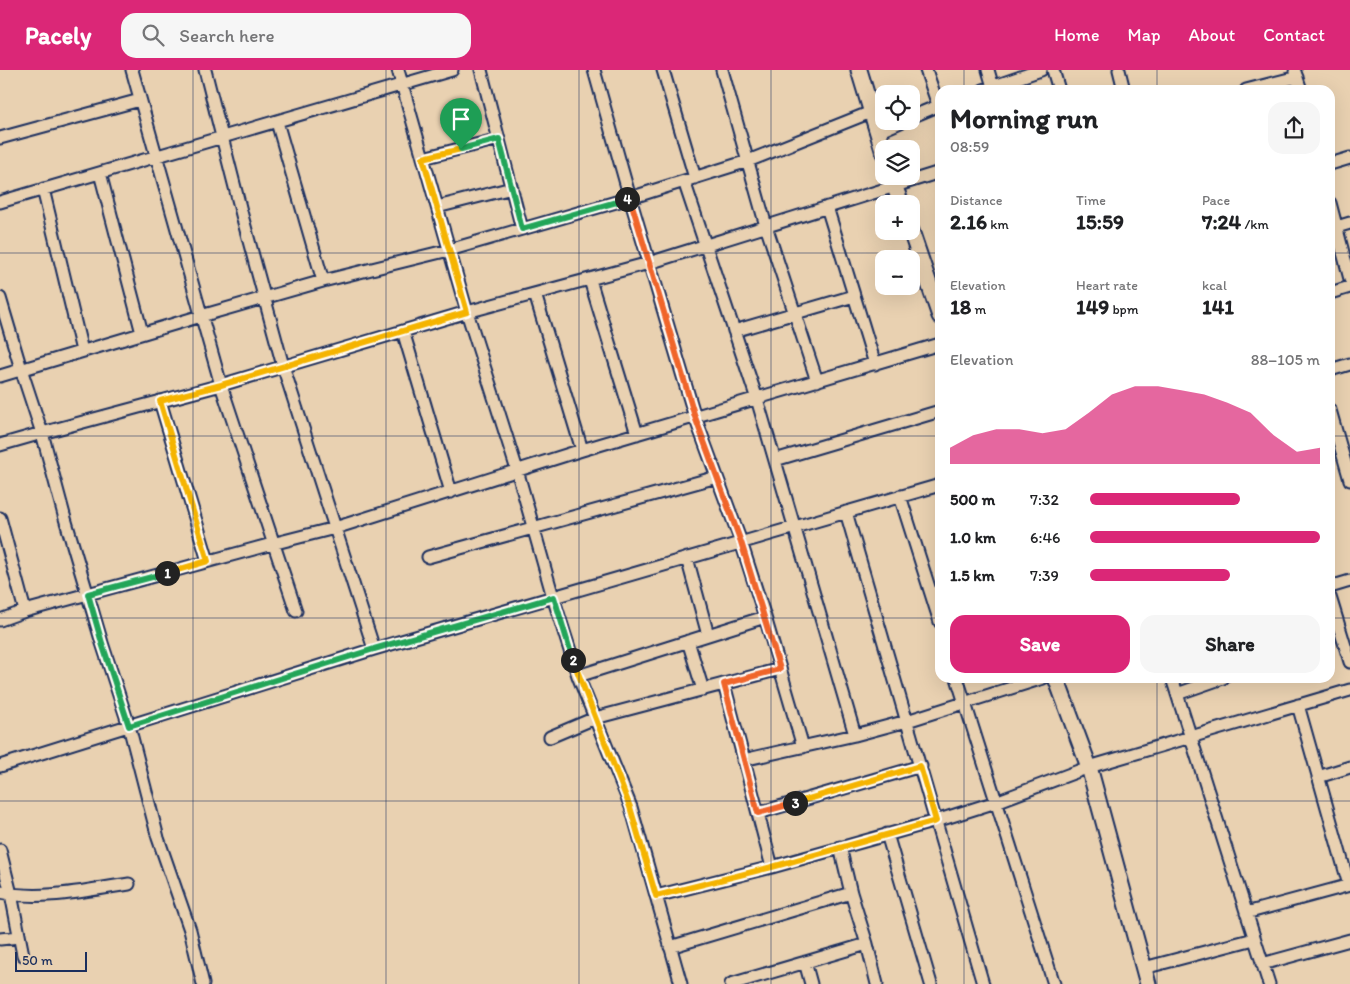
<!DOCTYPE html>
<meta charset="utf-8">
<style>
:root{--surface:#fff;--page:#f6f6f6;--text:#202124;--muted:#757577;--accent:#db2777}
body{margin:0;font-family:Itim,sans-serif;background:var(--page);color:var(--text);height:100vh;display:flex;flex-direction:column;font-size:19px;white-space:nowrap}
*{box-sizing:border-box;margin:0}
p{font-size:16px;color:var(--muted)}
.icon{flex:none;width:28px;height:28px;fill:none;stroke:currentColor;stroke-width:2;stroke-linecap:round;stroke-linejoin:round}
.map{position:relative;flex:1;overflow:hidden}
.details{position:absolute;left:935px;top:15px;width:400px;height:598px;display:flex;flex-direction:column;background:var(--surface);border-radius:15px;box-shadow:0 5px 20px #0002}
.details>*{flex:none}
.controls{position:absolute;left:875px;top:15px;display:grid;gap:10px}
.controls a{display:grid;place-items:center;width:45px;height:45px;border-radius:10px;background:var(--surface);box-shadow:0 5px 20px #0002;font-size:25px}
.scale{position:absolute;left:15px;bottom:12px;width:72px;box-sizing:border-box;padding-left:5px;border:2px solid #1b2f5e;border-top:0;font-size:14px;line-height:18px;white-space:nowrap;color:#1b2f5e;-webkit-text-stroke:4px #e9d1b1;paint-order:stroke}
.pin{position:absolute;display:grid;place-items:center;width:42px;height:42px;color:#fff;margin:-51px -21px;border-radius:50% 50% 50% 0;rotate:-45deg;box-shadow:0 0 5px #0007}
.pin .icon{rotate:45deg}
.km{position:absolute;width:25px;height:25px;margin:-12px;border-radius:50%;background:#222;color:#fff;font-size:14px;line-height:25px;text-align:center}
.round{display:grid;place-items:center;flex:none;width:52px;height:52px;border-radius:15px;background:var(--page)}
.headline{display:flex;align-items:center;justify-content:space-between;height:85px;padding:0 15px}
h1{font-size:28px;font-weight:700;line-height:38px}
.metrics{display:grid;grid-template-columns:repeat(3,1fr);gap:8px;height:85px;padding:5px 15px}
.metrics div{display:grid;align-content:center}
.metrics b{font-size:21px;font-weight:700}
.metrics small{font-size:14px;font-weight:400}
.metrics p{font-size:14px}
.chart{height:140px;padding:10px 15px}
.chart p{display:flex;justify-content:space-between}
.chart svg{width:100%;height:90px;margin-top:5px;fill:var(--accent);opacity:.7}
.action{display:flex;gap:10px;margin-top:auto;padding:10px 15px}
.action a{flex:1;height:58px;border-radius:15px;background:var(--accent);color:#fff;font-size:20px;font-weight:700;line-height:58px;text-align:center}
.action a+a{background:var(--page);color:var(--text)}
ul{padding:0 15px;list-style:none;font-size:16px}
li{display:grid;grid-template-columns:80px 60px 1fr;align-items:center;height:38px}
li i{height:12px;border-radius:6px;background:var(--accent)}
header{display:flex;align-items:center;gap:30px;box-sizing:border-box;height:70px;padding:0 25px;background:var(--accent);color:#fff}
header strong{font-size:24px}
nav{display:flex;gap:28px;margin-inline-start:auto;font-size:18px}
.search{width:350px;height:45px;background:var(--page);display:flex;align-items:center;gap:12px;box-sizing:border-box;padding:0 18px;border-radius:15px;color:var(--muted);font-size:19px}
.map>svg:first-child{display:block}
</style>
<header>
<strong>Pacely</strong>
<div class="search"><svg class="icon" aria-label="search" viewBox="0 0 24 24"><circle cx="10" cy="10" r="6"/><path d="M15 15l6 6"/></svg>Search here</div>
<nav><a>Home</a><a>Map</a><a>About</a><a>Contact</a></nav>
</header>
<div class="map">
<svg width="1350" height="914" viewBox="0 0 1350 914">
<rect width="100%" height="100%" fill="#e9d1b1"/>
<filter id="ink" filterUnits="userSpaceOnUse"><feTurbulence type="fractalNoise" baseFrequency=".02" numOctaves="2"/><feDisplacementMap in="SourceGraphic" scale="10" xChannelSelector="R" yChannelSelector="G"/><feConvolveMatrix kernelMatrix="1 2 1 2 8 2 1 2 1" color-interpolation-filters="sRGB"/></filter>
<g filter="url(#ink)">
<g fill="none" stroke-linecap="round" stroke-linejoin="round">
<g stroke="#1b2f5e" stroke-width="15">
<path id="minor" d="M132,0l89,315 75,226
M205,0l38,149 40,147 91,283
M398,0l69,242 50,158 36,127 25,79 53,131 50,177
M481,0l41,159
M594,0l36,128 65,219 46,125 24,75 38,130
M663,0l32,108
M722,0l44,156 51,155
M926,0l12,35
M988,0l5,17
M1053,0l6,20
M1119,0l5,20
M1295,2l6,18
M983,20l58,-20
M1246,20l51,-13
M911,47l29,-12
M277,52l46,159
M878,62l25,-11
M0,68l140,-38
M423,88l76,-19
M1330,94l20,-6
M100,103l42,160
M684,111l73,218 98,336
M43,119l39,162
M0,132l452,-132
M1330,133l20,76
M437,137l75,-19
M827,137l48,157
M1330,159l20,-6
M590,210l47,154
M1330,223l20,-6
M535,224l47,156
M0,228l21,71 21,64 22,82 38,128 27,83 29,112 32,92 13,54
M403,261l48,161
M734,261l120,-35
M1330,300l20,-6
M0,306l201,-60 122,-35 126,-31 181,-52 118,-37 123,-49
M160,331l48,160
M1330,340l20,70
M0,375l42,-12 179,-48 246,-73 182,-49 291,-91
M775,390l165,-49
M900,426l40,126
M846,442l137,472
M0,448l25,93
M428,487l289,-80
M687,488l21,77
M1330,517l20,-6
M1330,527l20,65
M0,550l25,-9 247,-67 63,-16 247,-78 358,-106
M688,571l15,49
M578,606l187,-59
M957,608l97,306
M1172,608l97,306
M724,614l48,183
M1177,624l46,-16
M1298,635l51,180
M550,667l45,-19 185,-49
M743,690l112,-25 52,-14 136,-43
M0,696l374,-117 566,-164
M1318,707l32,-10
M758,743l163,-47
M887,764l44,150
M0,780l11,44 12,61
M0,822c42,9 87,-2 129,-8
M656,826l116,-29 164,-46 60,-19 93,-35 261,-77
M1246,843l104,-28
M0,869l19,-2
M867,874l10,40
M670,877l181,-54
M805,892l6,22
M1262,894l88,-24
M1144,898l110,-29
M731,914l136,-40 -16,-51 -11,-46"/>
</g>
<g stroke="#1b2f5e" stroke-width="19">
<path id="major" d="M859,0l25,83
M891,106l10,28
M911,161l29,85
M1056,608l33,89 59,217"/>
</g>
<use href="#minor" stroke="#e9d1b1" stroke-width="11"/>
<use href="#major" stroke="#e9d1b1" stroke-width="15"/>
</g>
</g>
<g fill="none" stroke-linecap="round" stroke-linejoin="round" filter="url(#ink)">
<g stroke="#fff" stroke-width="10">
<path id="split-1" d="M167,503l41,-12 -48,-160 61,-16 246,-73 -44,-154 38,-9"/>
</g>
<g stroke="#fff" stroke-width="10">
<path id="split-2" d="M167,503l-79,21 14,49 27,83 245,-77 180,-52 19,63"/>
</g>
<g stroke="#fff" stroke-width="10">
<path id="split-3" d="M573,590l57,147 26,89 116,-29 164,-46 -16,-55 -125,37"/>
</g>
<g stroke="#fff" stroke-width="10">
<path id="split-4" d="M627,129l3,-1 65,219 46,125 39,127 -56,15 34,129 37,-10"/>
</g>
<g stroke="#fff" stroke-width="10">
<path id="split-5" d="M461,79l38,-10 23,90 105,-30"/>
</g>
<use href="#split-1" stroke="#f5b400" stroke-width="6"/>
<use href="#split-2" stroke="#22a559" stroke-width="6"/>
<use href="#split-3" stroke="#f5b400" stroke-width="6"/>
<use href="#split-4" stroke="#f0652b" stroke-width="6"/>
<use href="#split-5" stroke="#22a559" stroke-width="6"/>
</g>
<path fill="none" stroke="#1b2f5e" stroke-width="1" stroke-opacity="0.55" d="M193,0v914M386,0v914M579,0v914M771,0v914M964,0v20M1157,0v20M0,183h940M1330,183h20M0,366h940M1330,366h20M0,548h940M1330,548h20M964,608v306M1157,608v306M0,731h1350"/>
</svg>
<div class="controls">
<a><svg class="icon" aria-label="locate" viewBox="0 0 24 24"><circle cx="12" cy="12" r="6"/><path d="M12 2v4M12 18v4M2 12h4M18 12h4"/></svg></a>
<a><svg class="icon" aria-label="layers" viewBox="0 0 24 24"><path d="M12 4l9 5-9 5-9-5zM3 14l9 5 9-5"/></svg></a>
<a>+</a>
<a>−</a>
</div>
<div class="scale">50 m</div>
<div class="pin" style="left:461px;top:79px;background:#1e9e55"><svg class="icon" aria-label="arrive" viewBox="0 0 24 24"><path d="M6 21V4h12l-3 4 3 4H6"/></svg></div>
<b class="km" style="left:167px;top:503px">1</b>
<b class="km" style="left:573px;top:590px">2</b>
<b class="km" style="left:795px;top:733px">3</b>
<b class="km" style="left:627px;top:129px">4</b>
<section class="details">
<div class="headline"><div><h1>Morning run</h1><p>08:59</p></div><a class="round"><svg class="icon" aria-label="share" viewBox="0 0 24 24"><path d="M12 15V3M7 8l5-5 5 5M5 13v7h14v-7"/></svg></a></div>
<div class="metrics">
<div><p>Distance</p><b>2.16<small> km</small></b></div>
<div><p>Time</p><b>15:59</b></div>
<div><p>Pace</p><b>7:24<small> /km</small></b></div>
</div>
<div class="metrics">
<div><p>Elevation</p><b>18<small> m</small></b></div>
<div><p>Heart rate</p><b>149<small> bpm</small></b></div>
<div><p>kcal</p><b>141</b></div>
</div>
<div class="chart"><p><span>Elevation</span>88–105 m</p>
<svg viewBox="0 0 160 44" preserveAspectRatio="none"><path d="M0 44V36L10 30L20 27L30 27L40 29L50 27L60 19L70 10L80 6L90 6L100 8L110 10L120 14L130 19L140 30L150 38L160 36V44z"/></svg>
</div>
<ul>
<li><b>500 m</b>7:32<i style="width:65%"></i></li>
<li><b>1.0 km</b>6:46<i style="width:100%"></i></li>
<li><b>1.5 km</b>7:39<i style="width:61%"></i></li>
</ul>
<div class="action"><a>Save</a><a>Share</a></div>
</section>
</div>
